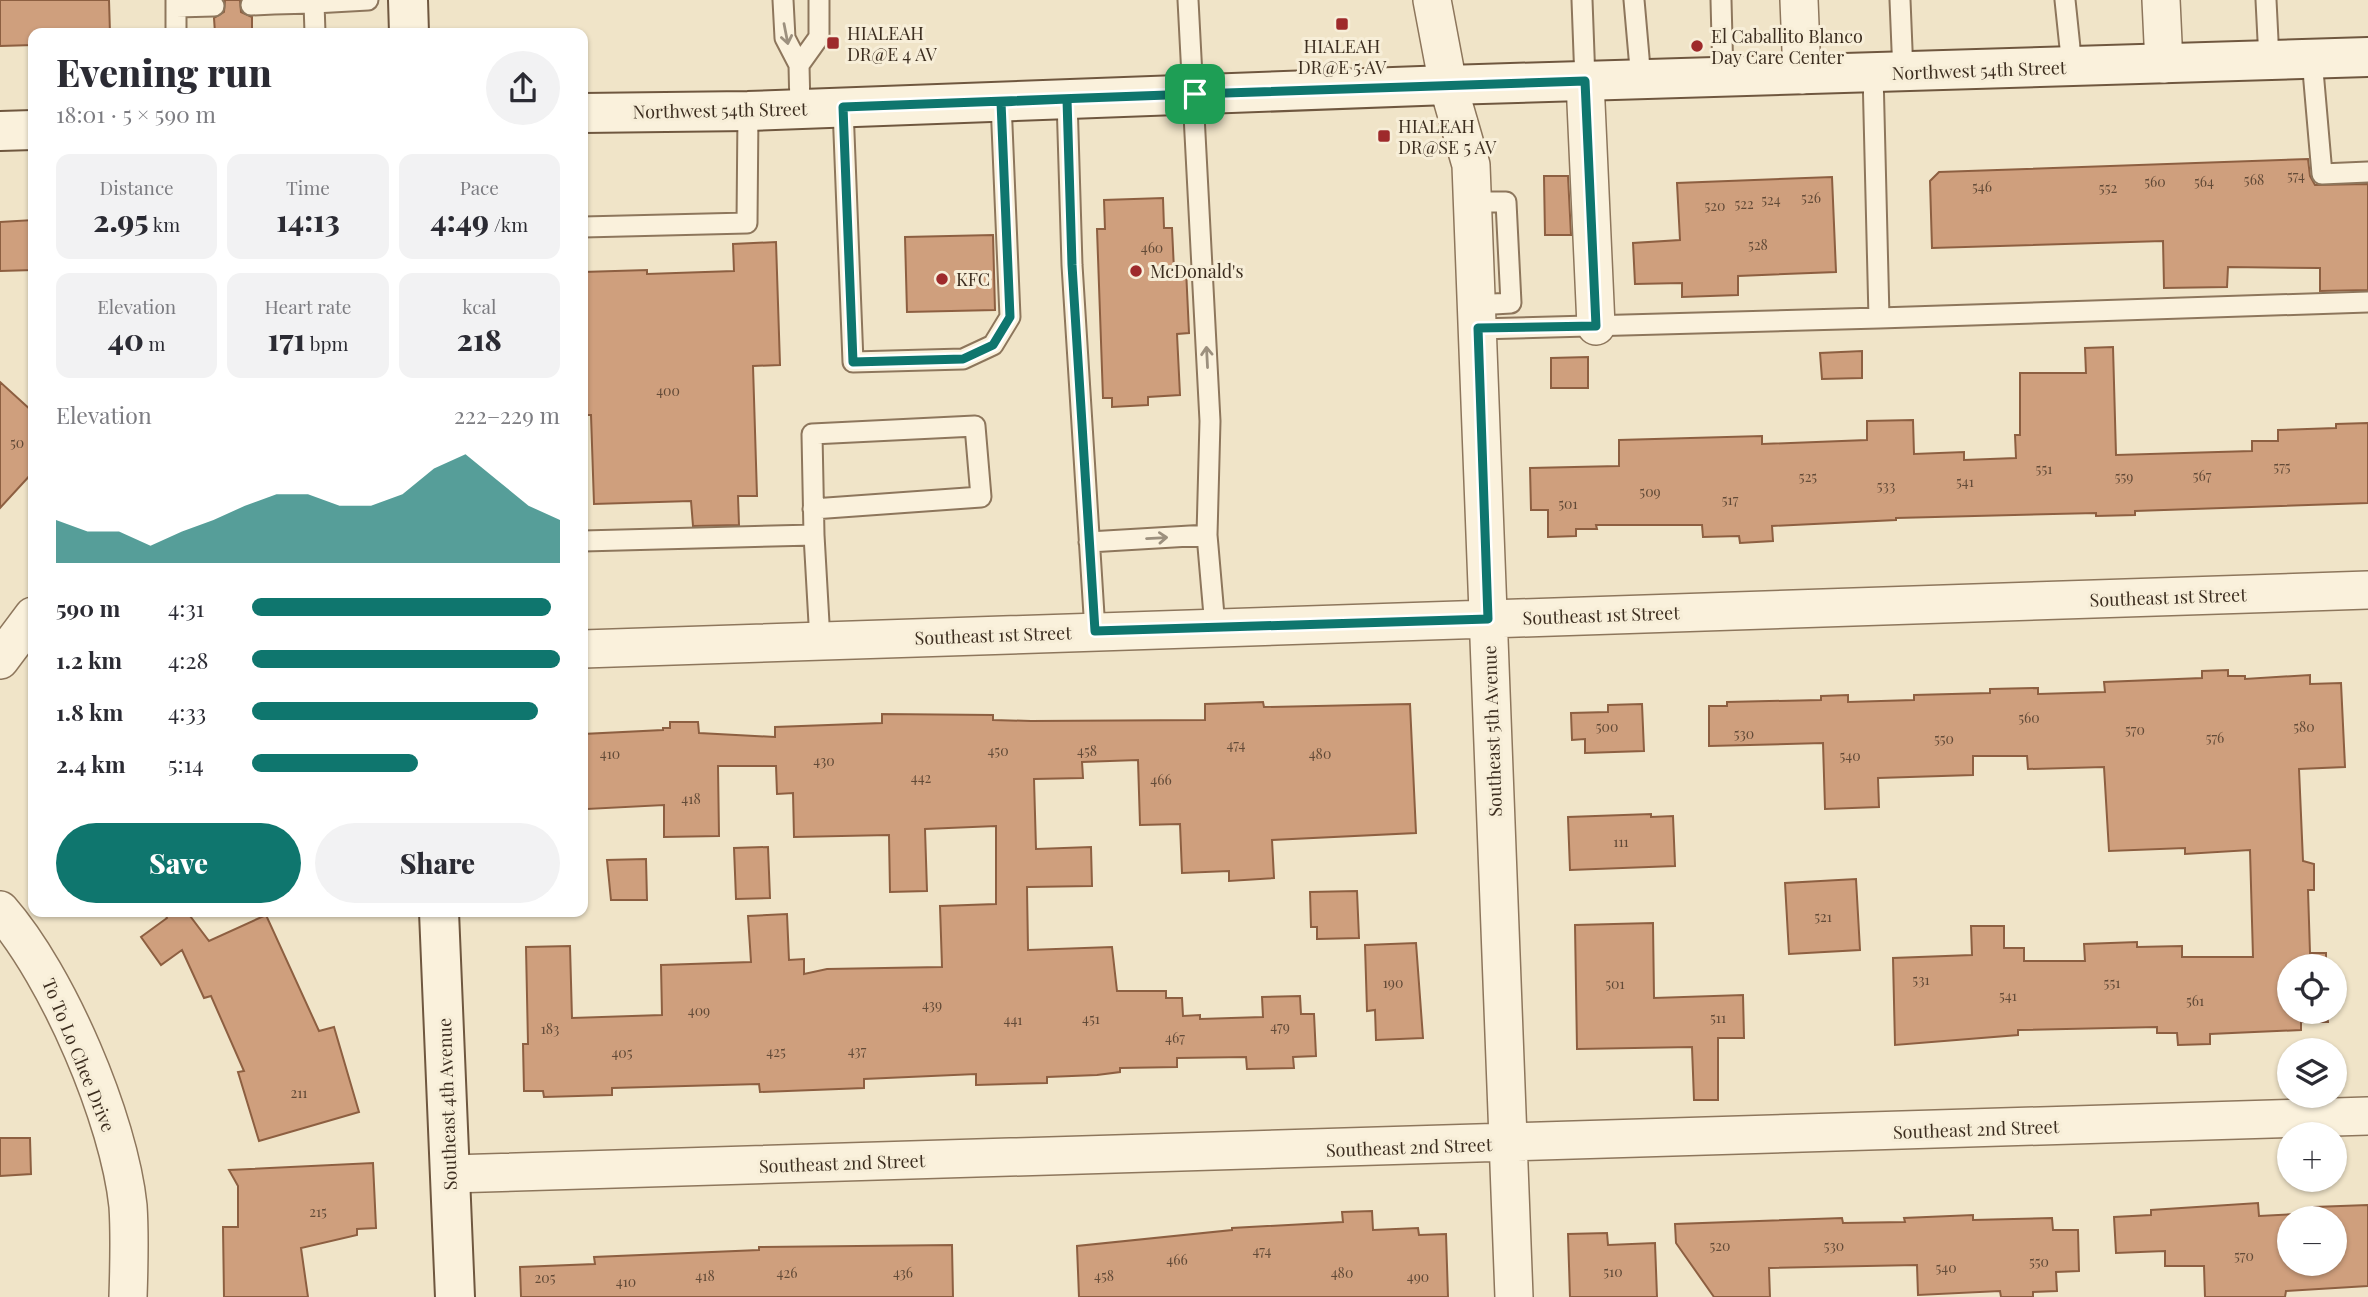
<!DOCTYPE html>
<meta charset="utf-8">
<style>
:root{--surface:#fff;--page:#f2f2f3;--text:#2b2b33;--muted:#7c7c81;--accent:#0f766e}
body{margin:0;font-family:"Playfair Display",serif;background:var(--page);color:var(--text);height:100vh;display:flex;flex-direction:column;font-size:26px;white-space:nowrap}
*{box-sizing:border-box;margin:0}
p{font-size:23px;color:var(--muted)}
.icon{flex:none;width:38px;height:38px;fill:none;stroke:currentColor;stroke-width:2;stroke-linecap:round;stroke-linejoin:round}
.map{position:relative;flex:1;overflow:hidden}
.sheet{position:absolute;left:28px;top:28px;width:560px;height:889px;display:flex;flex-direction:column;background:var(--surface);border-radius:14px;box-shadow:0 2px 5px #0004}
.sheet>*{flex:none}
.buttons{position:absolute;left:2277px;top:954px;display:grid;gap:14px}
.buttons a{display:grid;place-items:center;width:70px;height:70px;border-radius:50%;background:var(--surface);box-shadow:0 2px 5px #0004;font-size:35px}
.pin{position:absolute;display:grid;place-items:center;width:60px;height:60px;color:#fff;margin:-30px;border-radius:14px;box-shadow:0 4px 10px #0006}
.round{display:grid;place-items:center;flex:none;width:74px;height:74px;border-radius:37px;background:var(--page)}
.head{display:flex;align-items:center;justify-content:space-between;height:119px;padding:0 28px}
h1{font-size:38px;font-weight:800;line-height:52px}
.metrics{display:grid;grid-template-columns:repeat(3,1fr);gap:10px;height:119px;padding:7px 28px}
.metrics div{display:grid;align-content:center;border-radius:14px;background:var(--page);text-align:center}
.metrics b{font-size:30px;font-weight:800}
.metrics small{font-size:19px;font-weight:400}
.metrics p{font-size:19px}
.chart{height:196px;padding:14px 28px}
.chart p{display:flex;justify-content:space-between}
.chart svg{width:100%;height:126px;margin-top:7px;fill:var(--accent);opacity:.7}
.button{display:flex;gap:14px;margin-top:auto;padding:14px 28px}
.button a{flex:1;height:80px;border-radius:42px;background:var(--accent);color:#fff;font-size:28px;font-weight:800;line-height:80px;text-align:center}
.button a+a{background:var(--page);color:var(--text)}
ul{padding:0 28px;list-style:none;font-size:23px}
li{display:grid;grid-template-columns:112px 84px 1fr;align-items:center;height:52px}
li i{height:18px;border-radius:9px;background:var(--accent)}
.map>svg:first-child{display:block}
</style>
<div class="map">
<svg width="2368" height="1297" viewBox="0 0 2368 1297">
<rect width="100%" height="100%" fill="#f0e4c8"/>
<path fill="#cf9f7d" stroke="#8d5f41" stroke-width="2" fill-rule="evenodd" d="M0,0h109l1,33h-77v12l-33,1z
M225,0h15l1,12 11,5v16h-37l-1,-15 10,-6z
M2308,159l2,17 5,9 53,-1v106l-48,1v-23l-92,-1 -1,20 -63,1 -1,-47 -231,7 -2,-67 9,-9z
M1544,176h24l3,59h-26z
M1832,177l4,95 -98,4v19l-56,2v-14l-47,1 -2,-41 47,-3 -3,-57z
M1163,198l1,30h8l2,42 12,-1 3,64 -12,1 3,61 -32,2v8l-36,2v-9h-9l-6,-169h8l-1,-29z
M33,220v50l-33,1v-49z
M993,235l2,75 -88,2 -2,-75z
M776,242l4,123 -27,1 4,130h-19l1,29 -46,1 -2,-25 -97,3 -3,-89h-8v-143l64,-2v4l87,-3 -1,-27z
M2113,347l3,108 136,-4v-10h26v-11l58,-2v-4l32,-1v80l-233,8v4l-39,1v-3l-200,5v2l-124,6 1,15 -33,2 -1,-7 -36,1 -1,-12h-106l1,4h-21v7l-28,1v-27h-17l-1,-42 89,-2v-26l143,-4v8l105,-4v-19l46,-1 1,34 50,-2v8l52,-2 -1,-23h5v-62h66l-1,-25z
M1862,351v27l-40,1 -2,-26z
M1588,357v31h-37v-30z
M0,382l33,30v60l-33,36z
M2228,670v6h17v3l65,-4v9l31,-1 4,84 -46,2 4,92 11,3v26h-6l2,63h16v13h-37v46h38l1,10h-27v8l-91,4v10l-32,1 -1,-12h-20v-6l-139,3v5l-123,10 -2,-87 79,-3 -1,-29h33v22h20v13h61l-1,-17 53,-2v5l45,-1v11h71l-3,-107 -65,4v-6l-76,3 -5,-84 -76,2 -1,-13h-54v19l-95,3 1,29 -54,2 -2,-66 -114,3v-40h18v-4l94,-2v-4l27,-1v7l66,-2v-5l76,-2v-4l48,-1v6l67,-2 -1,-10 98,-4v-7z
M1263,702l1,5 146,-3 6,129 -144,7 2,38 -45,3v-10l-47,2 -2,-49 -40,1 -2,-65 -56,2 1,16 -49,1 2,70 55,-2 1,39 -65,1 1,63 84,-3 5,44h49v7h16l1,18 17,-1v4l63,-2 -1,-20 38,-1 1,18h13l2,42 -23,1 1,11 -47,1 -1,-12 -69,1v9l-57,1v4l-23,3 -50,2v6l-71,2v-11l-112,5v9l-104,4 -1,-8 -147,4v7l-68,2 -1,-6h-19l-1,-47h5l-2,-97 44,-1 2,72 90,-3 -1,-50 90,-3 -3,-46 39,-2 2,46 15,-1v15l23,-5 115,-2 -2,-61 56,-2v-78l-71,3 2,62 -37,1 -1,-57 -95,2 -1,-44 -16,1 -1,-28h-58l1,70 -55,1v-32l-77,4 -1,-25h-3v-50l80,-4v-2h7v-6h28l1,11 76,4v-10l107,-4v-9l111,1v5l38,1 174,-1v-16z
M1642,704l2,47 -59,2v-14l-13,1 -1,-27 37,-1v-7z
M1651,814v3l22,-1 2,50 -105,4 -2,-53z
M768,847l2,51 -34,1 -2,-51z
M646,859l1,41h-36l-4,-40z
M1856,879l4,71 -71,4 -4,-71z
M1357,891l2,47 -42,1v-12h-6l-1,-35z
M164,912h23l22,29 57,-26 53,116 15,-4 25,85 -100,29 -21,-69 6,-1 -33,-75 -7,2 -22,-48 -21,15 -20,-28 26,-19z
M1653,923l1,75 89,-3 1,43h-26v62h-24l-2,-53 -115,2 -2,-124z
M1416,943l7,95 -47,2 -1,-30 -8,1 -2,-66z
M0,1138h30l1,36 -31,2z
M373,1163l3,65 -19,1v6l-56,13 7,49h-84l-1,-70h15v-41l-9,-16z
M2258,1203l1,13 55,-3v-6l54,-2v81l-82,5 -1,6h-80l-1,-31h-39v-15l-49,2 -2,-36 37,-2v-5zM2289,1218h45v46h-45z
M1372,1211l1,19 45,-2 1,7 27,-1 2,63h-369l-2,-51 155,-16v-2l111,-6 -1,-10z
M1973,1215v5l79,-2 1,12h25l1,41 -23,1 1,19 -24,1v5h-32l-1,-6 -82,4 -1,-30 -148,3 1,29h-56l-38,-54 -1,-19 167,-6 1,5 62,-1 -1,-4z
M1607,1233l1,12 47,-2 2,54h-87l-2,-63z
M952,1245l1,52h-432l-1,-30 75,-3 -1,-7 165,-7v-3z"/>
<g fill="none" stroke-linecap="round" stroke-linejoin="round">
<g stroke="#8d765c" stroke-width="23">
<path id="lane" d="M176,0v33
M783,0l2,38 14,27 1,44
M1582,0l3,81
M1634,0l7,80
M1721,0l2,78
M1900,0l3,73
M2065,0l7,67
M2266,0l3,60
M274,4l40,-1v-3
M251,5l23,-1v-4
M176,7l38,-1
M315,33l-1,-30 54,-3
M2312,59l10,115 46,-2
M799,65l20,-28v-37
M1873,73l6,245 489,-16
M1067,99l5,166 23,366
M843,108l10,254 110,-3 30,-14 17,-28 -9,-215
M1472,202h34l5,101 -35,2
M583,227l164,-4 1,-112
M1477,329l402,-11
M813,509l168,-12 -6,-71 -163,8 2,101
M1207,535l8,92
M583,541l231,-6 6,106
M1089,542l118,-7 3,-114 -22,-421"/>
</g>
<g stroke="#8d765c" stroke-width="40">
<path id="street" d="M1432,0l16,85 23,80 43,1132
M1799,0l3,75
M2161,0l3,64
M1585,81l11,245
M583,649l1785,-59
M0,660l33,-44
M0,910c58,66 119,209 128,296 2,30 1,61 0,91
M450,1174l1918,-58"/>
</g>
<g stroke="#6f573f" stroke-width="42">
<path id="secondary" d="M408,0l1,33
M583,113l165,-2 700,-26 920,-28
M0,131l33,-1
M439,912l16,385"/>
</g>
<use href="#lane" stroke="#faf1dc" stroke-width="19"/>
<use href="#street" stroke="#faf1dc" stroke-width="37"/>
<use href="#secondary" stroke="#faf1dc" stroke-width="38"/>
</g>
<defs><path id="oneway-shaft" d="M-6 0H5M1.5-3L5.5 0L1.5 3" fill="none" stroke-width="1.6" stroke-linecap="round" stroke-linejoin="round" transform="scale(1.75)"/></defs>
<g stroke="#9c907e">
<use href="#oneway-shaft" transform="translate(786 34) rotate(79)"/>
<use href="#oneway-shaft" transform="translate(1207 357) rotate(-93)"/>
<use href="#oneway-shaft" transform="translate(1157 538) rotate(-3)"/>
</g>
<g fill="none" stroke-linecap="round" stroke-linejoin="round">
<g stroke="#fff" stroke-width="14">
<path id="route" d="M1195,94l-352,13 10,255 110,-3 30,-14 17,-28 -9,-215 66,-3 5,166 23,366 393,-12 -10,-291 118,-2 -11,-245 -390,13"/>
</g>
<use href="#route" stroke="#0f766e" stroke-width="9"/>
</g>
<g fill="#9e2a2b" stroke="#f7eed8" stroke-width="2.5">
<rect x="1335" y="17" width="14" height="14" rx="3.5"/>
<rect x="826" y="36" width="14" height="14" rx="3.5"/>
<circle cx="1697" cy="46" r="7"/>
<rect x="1377" y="129" width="14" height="14" rx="3.5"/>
<circle cx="1136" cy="271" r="7"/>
<circle cx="942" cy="279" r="7"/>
</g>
<g text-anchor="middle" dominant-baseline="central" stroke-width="6" stroke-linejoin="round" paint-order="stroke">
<g font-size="14" fill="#624a37">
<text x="2296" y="175">574</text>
<text x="2254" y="179">568</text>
<text x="2155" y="181">560</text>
<text x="2204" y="181">564</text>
<text x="1982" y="186">546</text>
<text x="2108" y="187">552</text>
<text x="1811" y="197">526</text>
<text x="1771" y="199">524</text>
<text x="1744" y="203">522</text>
<text x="1715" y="205">520</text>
<text x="1758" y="244">528</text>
<text x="1152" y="247">460</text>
<text x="668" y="390">400</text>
<text x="17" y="442">50</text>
<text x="2282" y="466">575</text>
<text x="2044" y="468">551</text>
<text x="2202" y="475">567</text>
<text x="1808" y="476">525</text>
<text x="2124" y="476">559</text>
<text x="1965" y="481">541</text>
<text x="1886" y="485">533</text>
<text x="1650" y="491">509</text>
<text x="1730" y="499">517</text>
<text x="1568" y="503">501</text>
<text x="2029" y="717">560</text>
<text x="1607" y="726">500</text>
<text x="2304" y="726">580</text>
<text x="2135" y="729">570</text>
<text x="1744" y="733">530</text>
<text x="2215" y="737">576</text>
<text x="1944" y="738">550</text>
<text x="1236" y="744">474</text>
<text x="998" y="750">450</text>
<text x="1087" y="750">458</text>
<text x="610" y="753">410</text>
<text x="1320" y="753">480</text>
<text x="1850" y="755">540</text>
<text x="824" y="760">430</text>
<text x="921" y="777">442</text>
<text x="1161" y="779">466</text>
<text x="691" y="798">418</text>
<text x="1621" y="841">111</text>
<text x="1823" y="916">521</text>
<text x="1921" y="979">531</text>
<text x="1393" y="982">190</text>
<text x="2112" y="982">551</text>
<text x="1615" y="983">501</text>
<text x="2008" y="995">541</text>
<text x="2195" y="1000">561</text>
<text x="932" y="1004">439</text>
<text x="699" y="1010">409</text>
<text x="1718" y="1017">511</text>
<text x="1091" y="1018">451</text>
<text x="1013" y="1019">441</text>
<text x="1280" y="1026">479</text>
<text x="550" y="1028">183</text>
<text x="1175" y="1037">467</text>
<text x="857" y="1050">437</text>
<text x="776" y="1051">425</text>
<text x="622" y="1052">405</text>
<text x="299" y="1092">211</text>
<text x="318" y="1211">215</text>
<text x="1720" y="1245">520</text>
<text x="1834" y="1245">530</text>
<text x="1262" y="1250">474</text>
<text x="2244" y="1255">570</text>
<text x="1177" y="1259">466</text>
<text x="2039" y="1261">550</text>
<text x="1946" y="1267">540</text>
<text x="1613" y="1271">510</text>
<text x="787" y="1272">426</text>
<text x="903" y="1272">436</text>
<text x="1342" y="1272">480</text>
<text x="705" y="1275">418</text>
<text x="1104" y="1275">458</text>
<text x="1418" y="1276">490</text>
<text x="545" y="1277">205</text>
<text x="626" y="1281">410</text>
</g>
<g font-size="18" fill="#3d2e20" stroke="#f7eed8" text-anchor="start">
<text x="847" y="33">HIALEAH<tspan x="847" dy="21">DR@E 4 AV</tspan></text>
<text x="1711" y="36">El Caballito Blanco<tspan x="1711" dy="21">Day Care Center</tspan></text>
<text x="1342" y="46" text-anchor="middle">HIALEAH<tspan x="1342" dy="21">DR@E 5 AV</tspan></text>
<text x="1398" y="126">HIALEAH<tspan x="1398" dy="21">DR@SE 5 AV</tspan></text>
<text x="1150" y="271">McDonald's</text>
<text x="956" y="279">KFC</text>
</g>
<g font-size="18" fill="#3d2e20" stroke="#f7eed8">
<text transform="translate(1979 70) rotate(-2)">Northwest 54th Street</text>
<text transform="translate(720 110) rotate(-1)">Northwest 54th Street</text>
<text transform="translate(2168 597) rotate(-2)">Southeast 1st Street</text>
<text transform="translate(1601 615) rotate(-2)">Southeast 1st Street</text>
<text transform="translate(993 635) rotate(-2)">Southeast 1st Street</text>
<text transform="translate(1492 731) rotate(-92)">Southeast 5th Avenue</text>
<text transform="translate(79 1055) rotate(68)">To To Lo Chee Drive</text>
<text transform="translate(447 1104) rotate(-92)">Southeast 4th Avenue</text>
<text transform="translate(1976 1129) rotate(-2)">Southeast 2nd Street</text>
<text transform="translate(1409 1147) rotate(-2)">Southeast 2nd Street</text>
<text transform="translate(842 1163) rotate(-2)">Southeast 2nd Street</text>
</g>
</g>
</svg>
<div class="buttons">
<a><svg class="icon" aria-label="locate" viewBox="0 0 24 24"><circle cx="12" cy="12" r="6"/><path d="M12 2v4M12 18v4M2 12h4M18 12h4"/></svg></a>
<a><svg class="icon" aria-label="layers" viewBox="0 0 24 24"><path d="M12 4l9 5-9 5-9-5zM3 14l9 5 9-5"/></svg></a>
<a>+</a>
<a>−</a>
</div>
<div class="pin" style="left:1195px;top:94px;background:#1e9e55"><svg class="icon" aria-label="arrive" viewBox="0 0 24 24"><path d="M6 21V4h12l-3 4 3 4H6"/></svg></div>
<section class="sheet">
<div class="head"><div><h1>Evening run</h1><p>18:01 · 5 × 590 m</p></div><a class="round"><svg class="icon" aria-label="share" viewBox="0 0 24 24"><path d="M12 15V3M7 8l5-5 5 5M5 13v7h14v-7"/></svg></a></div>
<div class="metrics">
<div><p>Distance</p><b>2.95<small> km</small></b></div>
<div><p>Time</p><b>14:13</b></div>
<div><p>Pace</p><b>4:49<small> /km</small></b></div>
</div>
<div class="metrics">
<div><p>Elevation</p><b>40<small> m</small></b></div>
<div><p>Heart rate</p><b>171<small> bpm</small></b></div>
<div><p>kcal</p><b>218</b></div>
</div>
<div class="chart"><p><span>Elevation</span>222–229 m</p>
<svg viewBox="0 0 160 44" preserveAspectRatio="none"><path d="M0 44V29L10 33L20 33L30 38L40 33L50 29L60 24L70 20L80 20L90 24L100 24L110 20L120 11L130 6L140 15L150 24L160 29V44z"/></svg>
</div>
<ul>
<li><b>590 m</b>4:31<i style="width:97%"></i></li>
<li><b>1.2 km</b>4:28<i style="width:100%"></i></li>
<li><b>1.8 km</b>4:33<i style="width:93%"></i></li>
<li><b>2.4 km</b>5:14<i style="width:54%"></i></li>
</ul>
<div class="button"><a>Save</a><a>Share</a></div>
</section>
</div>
